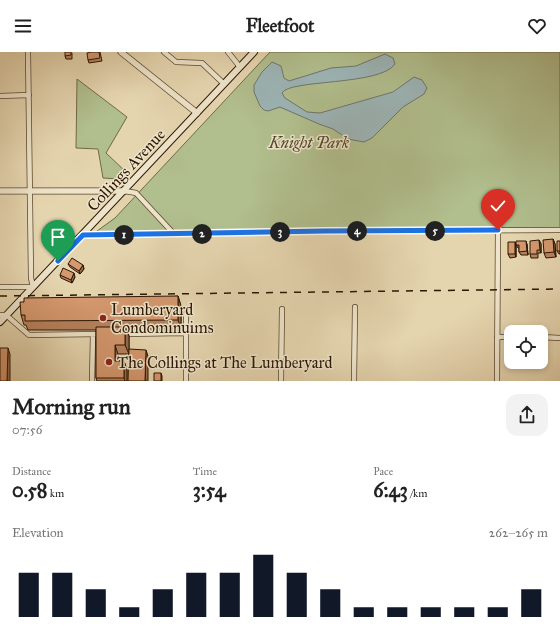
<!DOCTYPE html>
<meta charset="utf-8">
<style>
:root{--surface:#fff;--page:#f2f2f2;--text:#222;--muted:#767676;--accent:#111827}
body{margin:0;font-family:"IM FELL Great Primer",serif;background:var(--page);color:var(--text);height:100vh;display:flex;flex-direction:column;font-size:15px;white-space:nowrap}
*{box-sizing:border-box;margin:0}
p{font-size:13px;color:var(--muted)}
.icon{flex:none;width:22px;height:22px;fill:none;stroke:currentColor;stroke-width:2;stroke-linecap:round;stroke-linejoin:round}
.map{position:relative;height:329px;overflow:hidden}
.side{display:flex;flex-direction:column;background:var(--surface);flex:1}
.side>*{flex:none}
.fabs{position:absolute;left:504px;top:273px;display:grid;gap:8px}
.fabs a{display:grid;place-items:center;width:44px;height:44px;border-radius:8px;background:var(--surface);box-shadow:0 2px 6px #0003;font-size:20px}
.pin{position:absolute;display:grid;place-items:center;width:34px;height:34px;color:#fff;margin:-41px -17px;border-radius:50% 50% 50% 0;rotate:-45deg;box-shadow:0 0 4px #0007}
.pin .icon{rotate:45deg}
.km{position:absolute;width:20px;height:20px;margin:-10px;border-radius:50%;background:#222;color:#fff;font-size:11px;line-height:20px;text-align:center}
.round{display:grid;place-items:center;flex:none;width:42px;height:42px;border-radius:12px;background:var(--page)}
.headline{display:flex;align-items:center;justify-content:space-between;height:68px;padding:0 12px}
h1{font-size:22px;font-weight:700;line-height:30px}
.stats{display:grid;grid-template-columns:repeat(3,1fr);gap:6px;height:68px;padding:4px 12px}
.stats div{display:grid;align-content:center}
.stats b{font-size:20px;font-weight:700}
.stats small{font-size:11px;font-weight:400}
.stats p{font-size:11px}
.chart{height:112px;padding:8px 12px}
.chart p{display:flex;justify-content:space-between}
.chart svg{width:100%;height:72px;margin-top:4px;stroke:var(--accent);stroke-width:6}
header{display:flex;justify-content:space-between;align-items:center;height:52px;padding:0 12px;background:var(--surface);font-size:18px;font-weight:700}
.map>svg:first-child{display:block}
</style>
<header><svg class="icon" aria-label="menu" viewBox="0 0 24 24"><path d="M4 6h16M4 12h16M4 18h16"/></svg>Fleetfoot<svg class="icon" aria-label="heart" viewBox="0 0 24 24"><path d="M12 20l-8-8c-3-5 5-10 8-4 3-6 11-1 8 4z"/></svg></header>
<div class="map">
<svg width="560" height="329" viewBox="0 0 560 329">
<rect width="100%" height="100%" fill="#e5d5af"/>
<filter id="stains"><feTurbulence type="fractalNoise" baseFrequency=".005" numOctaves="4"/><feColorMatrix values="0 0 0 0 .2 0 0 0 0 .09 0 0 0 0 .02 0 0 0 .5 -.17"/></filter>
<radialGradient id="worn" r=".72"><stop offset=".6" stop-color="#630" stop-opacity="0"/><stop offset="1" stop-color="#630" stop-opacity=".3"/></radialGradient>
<path fill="#b1be8d" stroke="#6e6a47" d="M270,0h290v177l-461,6 -2,-4 18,-13z
M77,27l50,38 -21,36 20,19 -7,7 -16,-1 -5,-29 -22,-1z"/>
<path fill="#9cb5b7" stroke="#6e756e" d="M385,2l8,4 2,6c-15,22 -106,15 -113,29l3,5 22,14 13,1 73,-21 21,-15 8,3 5,8 -3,6 -21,13 -31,31 -8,4 -16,-3 -15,-10 -14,-5 -39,-17 -12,4 -4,-1 -4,-4 -6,-14v-7l8,-13 10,-10 9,4 3,12 5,3 42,-13 25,-2z"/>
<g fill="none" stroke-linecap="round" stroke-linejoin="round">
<g stroke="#59462c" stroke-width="6">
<path id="minor" d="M164,0l12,10 26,1 22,21
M228,0l12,15
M0,44l29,-1
M125,139l11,2 38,41
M83,183l241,-4 236,-1
M0,235h33l-2,-9 -3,-226
M0,263h6l23,20 72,-1
M122,282l64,-1
M497,285h14
M541,285l19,1
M92,329l1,-47
M186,329v-67
M281,329l1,-72
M354,329l1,-74
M497,329l1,-151"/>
</g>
<g stroke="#59462c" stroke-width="7">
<path id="tertiary" d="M121,0l76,61
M0,139h125"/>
</g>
<g stroke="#2a1601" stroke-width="8">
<path id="secondary" d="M0,270l254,-270"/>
</g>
<use href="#minor" stroke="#eee4cb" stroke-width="4.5"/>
<use href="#tertiary" stroke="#eee4cb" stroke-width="5.5"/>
<use href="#secondary" stroke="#eee4cb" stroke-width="6"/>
<path stroke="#2a1601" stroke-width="1.5" stroke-dasharray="7 7" stroke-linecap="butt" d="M0,244l560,-7"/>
</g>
<path fill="#b7835f" stroke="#2a1601" d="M100,0l2,9 -13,2 -1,-3z
M72,1v6h-6l-1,-3z
M553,187l2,5 1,13 -10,1 -2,-5z
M539,188l2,4v9h-3v5h-7l-1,-4z
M560,189v13h-1l-2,-3z
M527,192l1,11h-7l-2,-3v-4h-1l-2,-3z
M516,193v12l-6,1 -2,-4z
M68,212l15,1 1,4 -4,5 -10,-7z
M60,223l15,2 -3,6 -11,-5z
M178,244l3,10v23h-55l3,7v18h-11v7h6l3,9v11h-30l-1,-3v-48h-68l-2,-5h-2l-3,-10z"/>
<path fill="#956a4e" stroke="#2a1601" d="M553,187l2,5 1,13 -2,-5z
M539,188l2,4v9l-1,-3z
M526,189l1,3 1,11 -1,-4z
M515,190l1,3v12l-1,-3z
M83,213l1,4 -4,5 -1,-3z
M74,221l1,4 -3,6 -1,-3z
M178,244l3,10v23l-3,-9z
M125,275l4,9v18l-4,-9z
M115,293l3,9v16l-3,-9z
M8,296l2,6v27h-3z
M146,298l2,6v25h-3z
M124,309l3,9v11h-2l-1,-3z
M161,321l1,3v5h-1z"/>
<path fill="#d5986f" stroke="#2a1601" d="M65,0h6v3l-6,1z
M91,0h8l1,6 -12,2 -1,-7z
M553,187l1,13 -10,1 -1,-13z
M539,188l1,10h-3v4h-7v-13z
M516,189h10l1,10 -8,1v-7h-3z
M557,189h3v10h-3z
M508,190h7v12h-7z
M72,206l11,7 -4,6 -11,-7z
M63,216l11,5 -3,7 -11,-5z
M178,244v24l-153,1v-6h-4l-1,-13h4v-4z
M96,275h29v18h-10v16h9v17h-28z
M0,296h8l-1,33h-7z
M129,297l17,1 -1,31h-17z
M154,321h7v8h-7z"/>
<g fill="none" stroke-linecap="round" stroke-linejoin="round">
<g stroke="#fff" stroke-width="8">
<path id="route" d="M58,209l25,-26 241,-4 174,-1"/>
</g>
<use href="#route" stroke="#1a73e8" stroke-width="5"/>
</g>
<g fill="#8f2418" stroke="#eee4cb" stroke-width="1.5">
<circle cx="103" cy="266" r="4"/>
<circle cx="109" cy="310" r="4"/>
</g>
<g text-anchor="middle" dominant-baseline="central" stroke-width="3" stroke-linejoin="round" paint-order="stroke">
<g font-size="16" font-style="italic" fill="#52482b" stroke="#eee4cb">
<text x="309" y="90">Knight Park</text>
</g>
<g font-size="16" fill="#2a1601" stroke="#eee4cb">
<text transform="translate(126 118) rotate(-47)">Collings Avenue</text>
</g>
<g font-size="16" fill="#2a1601" stroke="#eee4cb" text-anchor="start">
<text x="111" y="257">Lumberyard<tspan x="111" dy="18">Condominuims</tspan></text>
<text x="117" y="310">The Collings at The Lumberyard</text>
</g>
</g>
<rect width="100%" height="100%" filter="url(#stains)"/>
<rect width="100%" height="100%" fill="url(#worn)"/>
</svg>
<div class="fabs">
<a><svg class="icon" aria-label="locate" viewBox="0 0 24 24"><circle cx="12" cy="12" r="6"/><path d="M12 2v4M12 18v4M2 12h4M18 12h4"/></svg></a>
</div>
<div class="pin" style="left:58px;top:209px;background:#1e9e55"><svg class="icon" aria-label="arrive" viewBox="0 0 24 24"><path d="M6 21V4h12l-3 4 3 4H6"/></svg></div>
<div class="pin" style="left:498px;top:178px;background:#d93025"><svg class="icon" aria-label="check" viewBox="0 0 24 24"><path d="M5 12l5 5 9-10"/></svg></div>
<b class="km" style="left:124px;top:183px">1</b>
<b class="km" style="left:202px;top:182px">2</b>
<b class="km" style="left:280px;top:180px">3</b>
<b class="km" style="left:357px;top:179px">4</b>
<b class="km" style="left:435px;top:179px">5</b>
</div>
<section class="side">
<div class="headline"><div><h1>Morning run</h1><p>07:56</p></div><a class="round"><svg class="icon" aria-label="share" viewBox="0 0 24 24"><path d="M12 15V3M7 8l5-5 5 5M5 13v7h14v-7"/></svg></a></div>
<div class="stats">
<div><p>Distance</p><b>0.58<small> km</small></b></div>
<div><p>Time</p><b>3:54</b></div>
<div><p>Pace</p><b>6:43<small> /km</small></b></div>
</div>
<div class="chart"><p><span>Elevation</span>262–265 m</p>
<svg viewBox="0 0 160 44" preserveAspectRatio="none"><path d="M5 44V17M15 44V17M25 44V27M35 44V38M45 44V27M55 44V17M65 44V17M75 44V6M85 44V17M95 44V27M105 44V38M115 44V38M125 44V38M135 44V38M145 44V38M155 44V27"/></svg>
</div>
</section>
